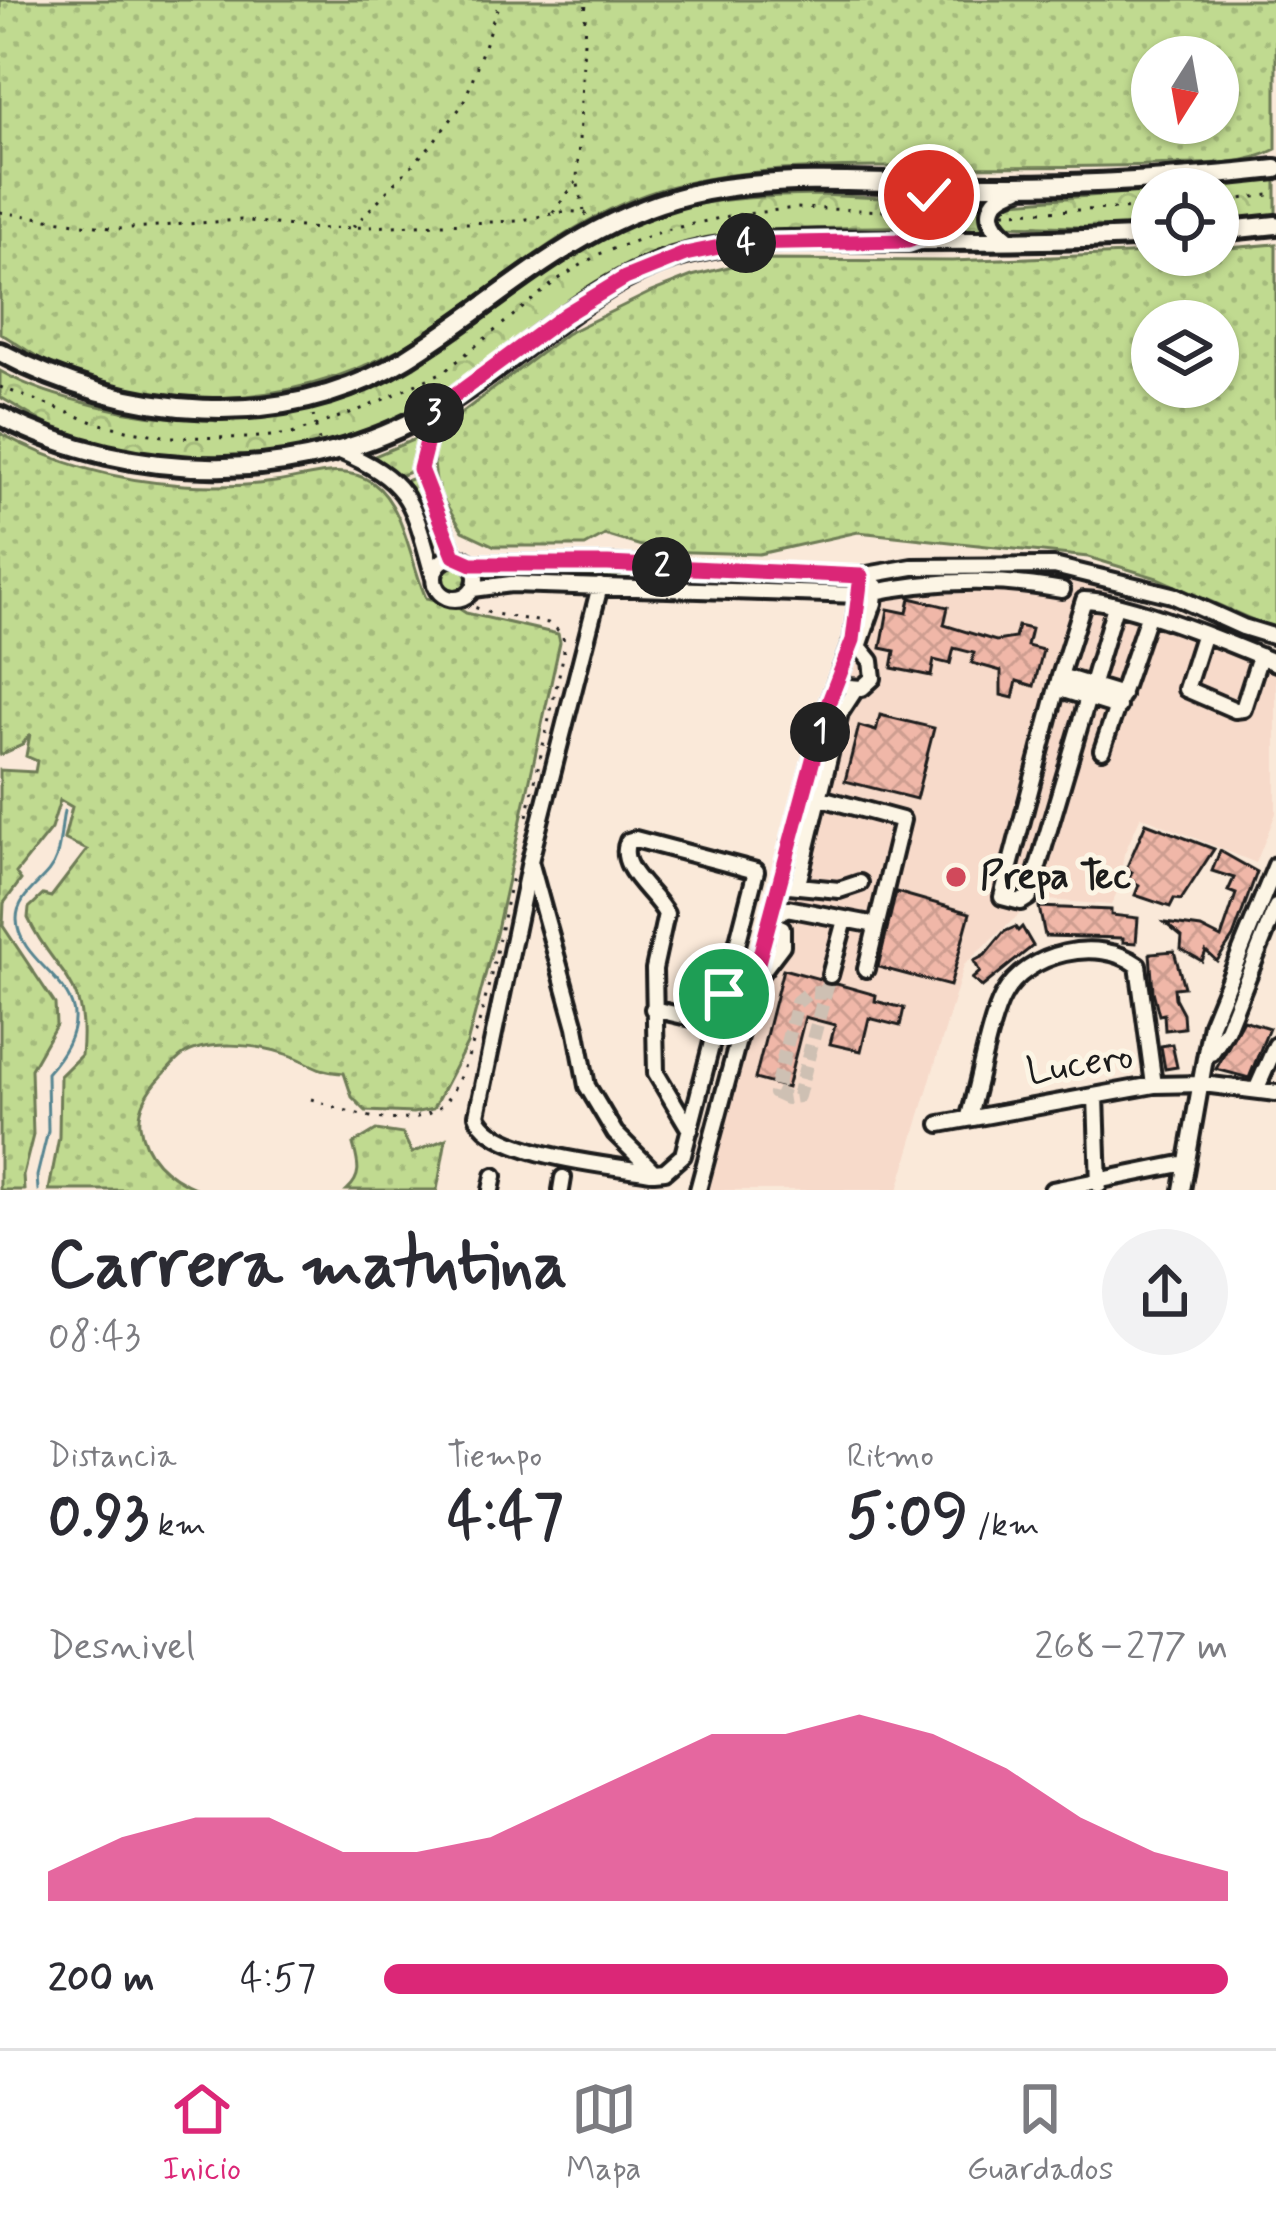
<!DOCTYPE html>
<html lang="es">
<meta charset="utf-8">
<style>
:root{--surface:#fff;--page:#f2f2f3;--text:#2b2b33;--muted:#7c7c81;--line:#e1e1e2;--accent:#db2777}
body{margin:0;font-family:Mynerve,sans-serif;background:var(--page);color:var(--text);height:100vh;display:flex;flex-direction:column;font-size:45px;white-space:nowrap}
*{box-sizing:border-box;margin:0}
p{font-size:39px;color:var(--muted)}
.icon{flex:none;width:66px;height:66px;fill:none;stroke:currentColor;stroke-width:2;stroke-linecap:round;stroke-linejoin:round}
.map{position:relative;height:1190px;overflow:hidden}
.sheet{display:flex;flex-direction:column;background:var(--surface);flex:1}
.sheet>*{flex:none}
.needle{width:78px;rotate:191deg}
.buttons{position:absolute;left:1131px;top:36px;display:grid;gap:24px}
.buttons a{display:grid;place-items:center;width:108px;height:108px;border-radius:50%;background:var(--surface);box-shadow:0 3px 9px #0004;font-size:60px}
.pin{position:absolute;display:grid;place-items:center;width:102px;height:102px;color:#fff;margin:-51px;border:6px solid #fff;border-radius:50%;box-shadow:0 3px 12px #0007}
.km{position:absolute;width:60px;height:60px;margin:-30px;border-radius:50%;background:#222;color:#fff;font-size:33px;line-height:60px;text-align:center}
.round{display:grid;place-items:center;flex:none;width:126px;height:126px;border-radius:63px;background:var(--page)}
.summary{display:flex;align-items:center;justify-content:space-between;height:204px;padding:0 48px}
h1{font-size:66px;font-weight:700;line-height:90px}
.stats{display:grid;grid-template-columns:repeat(3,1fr);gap:18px;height:204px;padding:12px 48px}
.stats div{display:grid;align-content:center}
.stats b{font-size:60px;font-weight:700}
.stats small{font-size:33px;font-weight:400}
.stats p{font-size:33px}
.chart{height:336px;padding:24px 48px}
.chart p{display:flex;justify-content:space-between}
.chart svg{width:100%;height:216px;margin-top:12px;fill:var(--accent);opacity:.7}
ul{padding:0 48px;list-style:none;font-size:39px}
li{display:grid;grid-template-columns:192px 144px 1fr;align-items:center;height:90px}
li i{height:30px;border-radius:15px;background:var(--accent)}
.menu{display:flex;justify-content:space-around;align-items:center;height:168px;border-top:3px solid var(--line);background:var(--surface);font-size:33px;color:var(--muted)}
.menu a{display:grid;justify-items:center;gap:6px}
.menu .selected{color:var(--accent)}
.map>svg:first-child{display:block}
</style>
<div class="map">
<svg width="1276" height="1190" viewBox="0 0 1276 1190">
<defs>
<pattern id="grass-dots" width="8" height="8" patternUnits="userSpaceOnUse" patternTransform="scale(3)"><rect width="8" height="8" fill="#c0da90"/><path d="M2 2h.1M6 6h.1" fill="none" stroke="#a4ba7c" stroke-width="1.8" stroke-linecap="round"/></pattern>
<pattern id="park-crowns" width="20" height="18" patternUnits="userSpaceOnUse" patternTransform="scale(3)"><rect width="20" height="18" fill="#c0da90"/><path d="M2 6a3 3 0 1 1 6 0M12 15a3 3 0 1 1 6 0" fill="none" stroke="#a4ba7c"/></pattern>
<pattern id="building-cross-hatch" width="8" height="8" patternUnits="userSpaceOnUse" patternTransform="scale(3)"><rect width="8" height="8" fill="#f0b7a8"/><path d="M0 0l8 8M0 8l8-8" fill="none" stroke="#cd9d90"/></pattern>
</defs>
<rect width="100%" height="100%" fill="#fae9d9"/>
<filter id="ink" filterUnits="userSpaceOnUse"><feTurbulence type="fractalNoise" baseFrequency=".00833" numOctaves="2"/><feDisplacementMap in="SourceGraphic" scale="24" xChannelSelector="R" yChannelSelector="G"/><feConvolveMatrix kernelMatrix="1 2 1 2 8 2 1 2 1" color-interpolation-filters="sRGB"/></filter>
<g filter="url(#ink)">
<path fill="#f7daca" d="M1076,580l200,71v162l-20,50 -115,-47 -17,38 -6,36 -7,15 -75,-6 -72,66 -66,225h-191l159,-591 50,-10z"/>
<path fill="url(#grass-dots)" stroke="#6e7b56" stroke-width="3" fill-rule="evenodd" d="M0,0h1276v149c-35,19 -86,14 -125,16 -91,3 -183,1 -274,2 -70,1 -140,2 -208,20 -95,26 -167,96 -248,149 -106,68 -252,83 -367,30 -18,-9 -36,-22 -54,-33zM1152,57h66v66h-66z
M1276,244v386l-119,-52 -69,-21 -230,-25 -99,22 -101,-3 -53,-16 -20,11h-90l-32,-15 -26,-41 -4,-35 10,-28 123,-93 85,-42 41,-16 64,-16 196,1 200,-8 66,2v-6zM1152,321h66v66h-66z
M0,433c58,32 117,48 183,52 30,2 63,1 92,-3 33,-4 68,-20 98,1 31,22 38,81 53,115l26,6 14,9 92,21 2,8 -64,292 -29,110 -34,65 -20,4 -47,-2 -14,-14 -8,-24c-29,-1 -36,-13 -61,-20 -26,-8 -78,-14 -101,3 -7,5 -14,14 -20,20 -13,14 -24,30 -22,49 4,33 30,53 59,65h-150l10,-53 1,-61 21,-21c8,-79 -25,-77 -53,-137l1,-10 14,-13 8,2 36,-47 -23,-11 8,-32 -12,-7 -9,29 -35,44 5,7 -17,23 -1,23 52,78 1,21 -25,44 2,66 -10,40 1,15h-24v-420l35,2 2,-11 -11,-5 4,-22 -8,11 -22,10z
M422,436l-7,34 -16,6 -27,-19z
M416,477l26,66 -11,4 -13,-40 -15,-25z
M441 576a14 14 0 1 1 28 0a14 14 0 1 1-28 0Z
M522,569l330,12v8l-142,-2 -187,-10 -4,-2z
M376,1130l27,4 9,19 34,-14 -9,51h-90c16,-14 11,-27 6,-46z"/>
<path fill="url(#park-crowns)" stroke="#6e7b56" stroke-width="3" d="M1276,179v39l-58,6v-35h-44z
M1152,191v38l-146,-4 -9,-8 4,-14z
M994,193l1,40 -52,-1 5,-21 -8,-17z
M818,195l106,5 9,9 -3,16 -7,2c-81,-1 -203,2 -278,33 -73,31 -131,87 -197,130 -105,68 -258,92 -376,46 -25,-9 -49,-26 -72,-39v-26c30,17 61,26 94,34 111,28 228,13 328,-44 73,-42 126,-101 207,-136 59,-26 125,-29 189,-30z"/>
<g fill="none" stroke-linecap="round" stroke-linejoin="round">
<path stroke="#578591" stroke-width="3" d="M38,1190l-1,-14 11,-45 -1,-58c75,-85 -29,-98 -30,-154 0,-27 32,-38 39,-61 5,-15 5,-32 8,-47"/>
</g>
<path fill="url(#building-cross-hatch)" stroke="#1c1c1c" stroke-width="3" d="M910,598l38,9 -4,18 52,16 19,-3 3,-12 13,3 -4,17 16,4 -9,36 -17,-5 -4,17 -12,-3v-24l-29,-8 2,-10 -20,-5 -4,16 -16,-4 -3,16 -39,-8 3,-17 -14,-3 7,-39 19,4z
M880,715l54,13 -18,71 -71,-18 14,-55 17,5z
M1146,823l68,26 -33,51 -7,-1 -4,8 -35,-12 4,-10 -10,-6 3,-7 -6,-3z
M1220,851l37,21 -24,65 -16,24 -11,-10 -4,10 -21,-12 1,-12 -17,-14 36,5 20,10 15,-44 -8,-3 6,-13 -22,-7z
M896,892l74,21 -20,73 -72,-19z
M1039,907l72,3v5l27,3 -2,25 -13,-1v-4l-78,-2z
M1015,927l3,4 4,-4 11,19 -51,41 -10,-8 8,-7 -6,-11 11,-6 19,-23z
M1174,951l10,36 -10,1 1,10 8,15 1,15 -19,2 -1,-16 -5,1 -6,-24 -3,-38z
M783,969l37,10 6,6 11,-1 39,11 -1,6 29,7 -4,18 -31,-8 -8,33 -31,-7 5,-19 -30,-8 -18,71 -32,-9z
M1243,1020l26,8 -20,50 -33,-9z
M1172,1044l5,23 -12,2 -4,-23z"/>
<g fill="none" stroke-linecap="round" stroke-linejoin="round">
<path stroke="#cec0b3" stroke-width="14" stroke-dasharray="14 7" stroke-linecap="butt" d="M826,993l-17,-1 -12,10 -22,91 11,5 12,-2 32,-121"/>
<g stroke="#1c1c1c" stroke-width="22">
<path id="minor" d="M435,410l-15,59 34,87
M340,451c74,31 73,55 94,127
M434 578a21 21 0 1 1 42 0a21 21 0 1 1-42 0Z
M472,564h137l190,12h62l51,-9 142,-1 118,29 71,32 33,10
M600,586l-70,275 -53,254c12,40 136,51 174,57
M473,589l38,-5 349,11c67,-15 134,-18 202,-5
M1115,606l-86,291 -8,5 -19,-5 58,-221 24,-76c41,0 150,45 192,63
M1203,636l-17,53 49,21 8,-1 17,-53
M860,644l14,-41 2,-17
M1060,676l62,19
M849,687l13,1 11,-10 -2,-17 -18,-22
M1057,688l61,19
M1102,750l46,-134
M821,798l81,22 -36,149
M530,861l46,166 11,59 28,47 39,39 11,-1 18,-16 73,-284 -121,-32 -7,2c-12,27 26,50 38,73l-12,55 2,104 34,57
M798,884l42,-171 15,-23
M789,885l50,5 21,-7
M771,918l16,-10 89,17
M760,974l22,-29v-17l-12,-5
M830,975l15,-55
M653,1009l87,20
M1211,1053l16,-24 49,-122
M1257,1088l19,-43
M1096,1096l3,89
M969,1116c9,-30 20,-95 34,-120 24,-44 95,-60 135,-31l16,120
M940,1124l214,-39 49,-1 73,9
M491,1190l3,-14
M561,1190l2,-12
M698,1190l130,-486 25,-65 8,-63
M1052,1190l134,-27
M1182,1190l29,-166 65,-159"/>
</g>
<g stroke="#1c1c1c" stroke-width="26">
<path id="major" d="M911,187l18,8 12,17 -9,20 -12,5
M1218,231l58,-6
M1009,240c-27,-20 -23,-42 8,-52
M0,352c124,66 283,83 407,6 108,-67 183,-151 317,-170 83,-12 169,-3 253,-3 100,1 200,-5 299,-16
M0,416c135,69 304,70 436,-7 86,-50 154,-131 254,-156 68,-17 138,-12 208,-12 84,0 169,0 254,-5"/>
</g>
<path stroke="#1c1c1c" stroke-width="3" stroke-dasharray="3 9" stroke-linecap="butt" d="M1218,202l58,-8
M584,211l-7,-31 9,-180
M0,212l117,17 124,-9 76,9 200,-8 50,-10 18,2 3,4
M956,212h20
M1004,212l148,-4
M553,213l23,-31
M353,227l77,-81 34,-43 36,-103
M0,387l96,36 35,8 39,6 79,1 43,-4 75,-27 78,-36 112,-91 42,-26 67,-24 63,-14 66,-8 127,4
M313,415l6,26
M453,599l37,14 58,10 15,11 1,19 -37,163
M311,1099c34,11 73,28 110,17 8,-2 18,-7 24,-14 35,-44 53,-167 67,-225"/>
<use href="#minor" stroke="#fcf5e5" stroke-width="14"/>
<use href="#major" stroke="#fcf5e5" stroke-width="16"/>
</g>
</g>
<g fill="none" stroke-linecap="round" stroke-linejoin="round" filter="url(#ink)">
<g stroke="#fff" stroke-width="24">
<path id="route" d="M724,994l-7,30 23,5 88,-325 25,-64 8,-64 -253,-12h-136l-18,-8 -34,-87 15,-59 131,-96 59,-36 60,-24 49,-10 174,-3c26,-9 43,-21 21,-46"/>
</g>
<use href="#route" stroke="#db2777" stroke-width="15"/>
</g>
<circle fill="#d1495b" stroke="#fcf5e5" stroke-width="4.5" cx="956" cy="877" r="12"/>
<g text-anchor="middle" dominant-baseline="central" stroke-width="10" stroke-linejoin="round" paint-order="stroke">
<g font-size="39" font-weight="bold" fill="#1c1c1c" stroke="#fcf5e5" text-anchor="start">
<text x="980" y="877">Prepa Tec</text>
</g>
<g font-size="39" fill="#1c1c1c" stroke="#fcf5e5">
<text transform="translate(1080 1065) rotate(-9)">Lucero</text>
</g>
</g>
</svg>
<div class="buttons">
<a><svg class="needle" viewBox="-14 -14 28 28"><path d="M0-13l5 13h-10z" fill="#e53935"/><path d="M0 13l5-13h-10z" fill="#7c7c81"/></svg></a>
<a><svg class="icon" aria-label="locate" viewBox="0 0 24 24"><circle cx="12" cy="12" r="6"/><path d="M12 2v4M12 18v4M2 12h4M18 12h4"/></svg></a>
<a><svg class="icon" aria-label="layers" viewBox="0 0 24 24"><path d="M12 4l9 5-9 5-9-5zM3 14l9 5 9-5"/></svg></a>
</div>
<div class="pin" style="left:724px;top:994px;background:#1e9e55"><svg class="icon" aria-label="arrive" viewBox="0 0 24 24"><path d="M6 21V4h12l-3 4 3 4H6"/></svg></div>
<div class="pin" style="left:929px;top:195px;background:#d93025"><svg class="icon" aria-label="check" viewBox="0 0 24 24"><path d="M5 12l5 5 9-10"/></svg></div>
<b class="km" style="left:820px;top:732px">1</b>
<b class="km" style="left:662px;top:567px">2</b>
<b class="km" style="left:434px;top:413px">3</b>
<b class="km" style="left:746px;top:243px">4</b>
</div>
<section class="sheet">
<div class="summary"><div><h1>Carrera matutina</h1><p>08:43</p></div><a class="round"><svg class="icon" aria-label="share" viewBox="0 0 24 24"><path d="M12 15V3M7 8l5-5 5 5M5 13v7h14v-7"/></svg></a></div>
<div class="stats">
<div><p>Distancia</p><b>0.93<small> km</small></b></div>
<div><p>Tiempo</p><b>4:47</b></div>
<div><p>Ritmo</p><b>5:09<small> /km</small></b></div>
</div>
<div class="chart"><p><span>Desnivel</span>268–277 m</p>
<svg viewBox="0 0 160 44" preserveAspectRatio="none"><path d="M0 44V38L10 31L20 27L30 27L40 34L50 34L60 31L70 24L80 17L90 10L100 10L110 6L120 10L130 17L140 27L150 34L160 38V44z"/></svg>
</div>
<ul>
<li><b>200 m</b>4:57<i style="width:100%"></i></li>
</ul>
</section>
<nav class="menu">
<a class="selected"><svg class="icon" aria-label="home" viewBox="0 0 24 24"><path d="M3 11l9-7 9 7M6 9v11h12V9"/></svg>Inicio</a>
<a><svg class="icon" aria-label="map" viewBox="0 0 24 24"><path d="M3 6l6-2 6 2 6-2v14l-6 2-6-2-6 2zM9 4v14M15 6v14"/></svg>Mapa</a>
<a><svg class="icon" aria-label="saved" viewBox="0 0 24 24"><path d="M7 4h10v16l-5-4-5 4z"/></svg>Guardados</a>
</nav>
